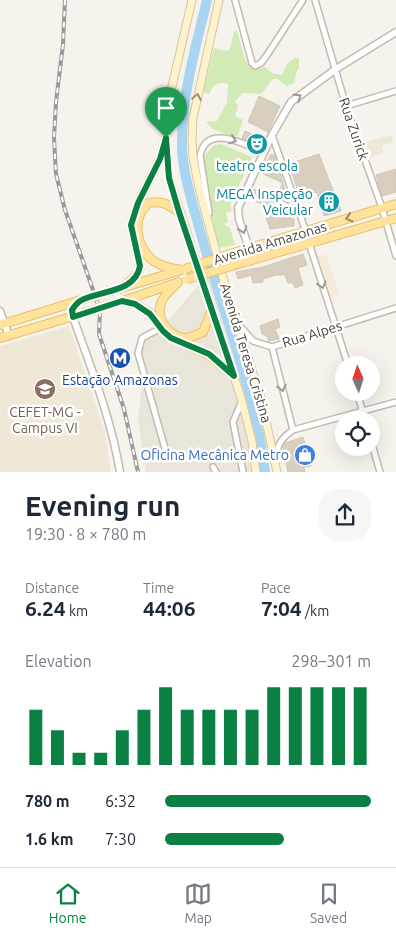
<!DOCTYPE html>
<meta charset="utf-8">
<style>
:root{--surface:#fff;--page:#f6f6f7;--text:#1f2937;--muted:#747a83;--line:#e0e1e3;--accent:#0b8043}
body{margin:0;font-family:Ubuntu,sans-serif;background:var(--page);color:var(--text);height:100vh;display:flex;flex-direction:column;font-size:19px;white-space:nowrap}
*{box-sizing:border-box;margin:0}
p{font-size:16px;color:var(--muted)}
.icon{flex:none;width:28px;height:28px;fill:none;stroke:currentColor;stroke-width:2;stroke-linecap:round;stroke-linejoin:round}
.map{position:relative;height:472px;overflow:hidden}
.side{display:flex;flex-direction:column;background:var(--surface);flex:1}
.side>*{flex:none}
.needle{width:32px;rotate:357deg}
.controls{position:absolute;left:335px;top:356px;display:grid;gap:10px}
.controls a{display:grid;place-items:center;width:45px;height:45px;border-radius:50%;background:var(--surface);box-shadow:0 5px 20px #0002;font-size:25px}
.pin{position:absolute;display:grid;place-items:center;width:42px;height:42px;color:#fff;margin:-51px -21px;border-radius:50% 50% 50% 0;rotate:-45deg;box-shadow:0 0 5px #0007}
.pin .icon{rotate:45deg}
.round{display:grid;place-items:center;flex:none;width:52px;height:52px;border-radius:20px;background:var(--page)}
.summary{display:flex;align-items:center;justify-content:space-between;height:85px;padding:0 25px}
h1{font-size:28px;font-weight:700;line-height:38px}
.metrics{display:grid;grid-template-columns:repeat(3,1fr);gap:8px;height:85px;padding:5px 25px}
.metrics div{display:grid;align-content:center}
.metrics b{font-size:21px;font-weight:700}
.metrics small{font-size:14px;font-weight:400}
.metrics p{font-size:14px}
.chart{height:140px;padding:10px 25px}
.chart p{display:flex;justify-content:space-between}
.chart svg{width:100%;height:90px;margin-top:5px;stroke:var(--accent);stroke-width:6}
ul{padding:0 25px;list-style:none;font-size:16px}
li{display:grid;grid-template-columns:80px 60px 1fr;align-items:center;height:38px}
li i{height:12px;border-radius:6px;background:var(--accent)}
.dock{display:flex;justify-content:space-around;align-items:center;height:70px;border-top:1px solid var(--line);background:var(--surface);font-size:14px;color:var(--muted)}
.dock a{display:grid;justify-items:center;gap:2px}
.dock .selected{color:var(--accent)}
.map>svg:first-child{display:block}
</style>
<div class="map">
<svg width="396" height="472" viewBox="0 0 396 472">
<rect width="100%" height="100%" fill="#f6f3ec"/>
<path fill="#eae5da" d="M221,269l22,74 -8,9 23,92 3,28h-115l-8,-54 5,-40 -6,-25 15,-24 10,-2 50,-57z"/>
<path fill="#f7ead8" d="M326,254l14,42 -9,2 -15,-41z"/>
<path fill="#efe8d6" d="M391,135l3,7 -12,4 2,7 -13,4 -5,-15z
M69,326l36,106 6,40h-111v-126z"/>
<path fill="#d2eab5" d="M234,31h3l8,29 8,9 12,-2 7,6 10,2 5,-11 8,-6h4v11l-2,1 -3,13 -7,3 -10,-7h-4l-12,15 -18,-1 -8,8 3,5 -3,10 8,4 -5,15 -4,2 -21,-8 -7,-7 11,-1 10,-19 1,-18c-11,-3 -14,1 -19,10l-6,-2 11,-44 12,3 4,-2z
M221,144l31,13 -22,48 2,6 -6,2 2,9 -4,2 6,4 5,17 -16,3 -5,-20 -11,-71 11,-12z"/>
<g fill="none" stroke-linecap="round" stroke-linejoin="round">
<path stroke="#a9d4f2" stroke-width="10" d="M207,0c-11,46 -24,90 -25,138 -1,30 9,60 17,89 22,81 56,161 66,245"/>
</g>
<path fill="#d8cfc1" stroke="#d3c7b4" d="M259,96l21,10 -12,26 -20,-10z
M245,131l19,8 -3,8 -19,-9z
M271,154l4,2 14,48 -13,-6 7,-15 -22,-10z
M319,154l22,57 -17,5 -7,-24 -17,5 -11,-33z
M396,169v23l-14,4 -6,-21z
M254,189l22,10 -4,10 -23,-11z
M270,210l24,9v7l-24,3 -6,-18z
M303,254l4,11 -9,3 5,17 -8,3 -2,-5h-5l-3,-8h-9l-13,4v3l-10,1 -2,-8 -13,4 -2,-7 27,-5z
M278,319l2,8 -5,2 4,10 -11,2v-4l-6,-3 -2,-8z
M303,437l8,29 -7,1 1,5h-17l-5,-24 2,-5z"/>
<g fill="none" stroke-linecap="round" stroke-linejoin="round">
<g stroke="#c2bbae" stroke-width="8">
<path id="minor" d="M235,0l17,63 3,3 6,-3 6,-8 36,-55
M315,0l31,106 36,102 14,48
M346,106l50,-15
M272,135l34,97
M209,213l-9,-57c6,-34 47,-11 64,-3
M309,243l39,122
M240,326l13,15 19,6 124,-39
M161,328l-19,10 -4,15 28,99
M272,347l21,83
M357,392l8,28
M242,401l-9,21 10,50
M371,441l9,31
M276,458c1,-14 6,-20 17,-28l103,-28
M213,467l3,5"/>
</g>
<g stroke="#c2bbae" stroke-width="9">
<path id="tertiary" d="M249,248l-10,-29 -1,-11 34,-73 19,-33 45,-33 60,-37
M0,311l9,25
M73,317c18,51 38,101 47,155"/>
</g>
<g stroke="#d6c79b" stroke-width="9">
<path id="secondary" d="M192,0l-22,95 -4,43 3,39 73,224 10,40 4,31
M219,0l-26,118 -1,21 1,18 5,27 30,112 33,102 16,74"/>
</g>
<g stroke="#e6c16a" stroke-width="10">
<path id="primary" d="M179,212c-10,-7 -17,-12 -30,-9 -18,13 -13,42 2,56 8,7 19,9 30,11
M230,254l166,-50
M245,262l151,-44
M178,282c-6,7 -14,12 -17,21 -5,16 7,33 24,35 6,0 13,-4 18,-6l9,-22
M125,287l53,-16
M120,289c9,-7 18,-12 20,-23l-9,-41 7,-22 22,-44 6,-21
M122,301l13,3 15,9 13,18 8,6 38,18 25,21
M123,301l53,-18
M0,325l81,-25
M0,338l81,-24"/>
</g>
<use href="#minor" stroke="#fff" stroke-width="5"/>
<use href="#tertiary" stroke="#fff" stroke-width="6"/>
<use href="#secondary" stroke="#fff3cd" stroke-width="7"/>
<use href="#primary" stroke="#ffe39c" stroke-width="8"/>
<g stroke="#9a9a9a" stroke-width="4">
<path id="rail" d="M65,0l-2,44 -7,58 -2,36 2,36 9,36 35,100 -1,24 25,75 14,63"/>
</g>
<use href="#rail" stroke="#fff" stroke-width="2" stroke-dasharray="5.5" stroke-linecap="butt"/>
<g stroke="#e6c16a" stroke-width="10" stroke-linecap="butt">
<path id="primary-bridge" d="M185,269l45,-15
M187,279l58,-17
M81,300l33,-10
M81,314l37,-12"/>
</g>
<use href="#primary-bridge" stroke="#ffe39c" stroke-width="8"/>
</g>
<defs><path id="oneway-chevron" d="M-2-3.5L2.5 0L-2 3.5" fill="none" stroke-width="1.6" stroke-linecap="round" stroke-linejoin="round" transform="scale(1.25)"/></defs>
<use stroke="#9c937c" href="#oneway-chevron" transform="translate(197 97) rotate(-79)"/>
<g stroke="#9c9892">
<use href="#oneway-chevron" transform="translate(298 97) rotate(-34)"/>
<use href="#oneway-chevron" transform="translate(233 140) rotate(19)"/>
<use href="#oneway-chevron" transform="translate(243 230) rotate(71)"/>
<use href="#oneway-chevron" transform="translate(322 285) rotate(73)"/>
<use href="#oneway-chevron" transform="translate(282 388) rotate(76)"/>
</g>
<use stroke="#9c8c66" href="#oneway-chevron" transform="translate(349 218) rotate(163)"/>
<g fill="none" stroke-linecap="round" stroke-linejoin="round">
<g stroke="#fff" stroke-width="10">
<path id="route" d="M166,138l3,40 10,34 55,164 -25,-22 -38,-16 -8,-7 -13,-17 -15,-10 -13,-3 -49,16 -1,-7c2,-3 5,-7 8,-9 18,-11 55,-7 60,-35l-9,-41 7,-22 22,-44z"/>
</g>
<use href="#route" stroke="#0b8043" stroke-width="6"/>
</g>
<defs>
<g id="theatre-disc" transform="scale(1.125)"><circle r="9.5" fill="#0f9aa8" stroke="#fff"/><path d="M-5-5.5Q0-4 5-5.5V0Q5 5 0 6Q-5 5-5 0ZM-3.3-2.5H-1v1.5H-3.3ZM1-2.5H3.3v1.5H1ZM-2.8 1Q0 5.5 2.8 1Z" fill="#fff"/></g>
<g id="building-disc" transform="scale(1.125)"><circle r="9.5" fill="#0f9aa8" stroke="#fff"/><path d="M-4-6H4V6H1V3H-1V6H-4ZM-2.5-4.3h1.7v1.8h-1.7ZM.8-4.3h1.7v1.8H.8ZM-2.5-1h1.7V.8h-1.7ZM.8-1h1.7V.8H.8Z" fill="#fff"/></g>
<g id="metro-disc" transform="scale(1.125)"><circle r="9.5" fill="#1a4fb4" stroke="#fff"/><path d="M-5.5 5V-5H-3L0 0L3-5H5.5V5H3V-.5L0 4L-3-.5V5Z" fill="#fff"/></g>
<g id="university-disc" transform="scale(1.125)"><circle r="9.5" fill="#8d6e63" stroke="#fff"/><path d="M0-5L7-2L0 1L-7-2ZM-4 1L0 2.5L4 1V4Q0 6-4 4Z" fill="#fff"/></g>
<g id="shop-disc" transform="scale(1.125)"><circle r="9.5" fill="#3f7fe0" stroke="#fff"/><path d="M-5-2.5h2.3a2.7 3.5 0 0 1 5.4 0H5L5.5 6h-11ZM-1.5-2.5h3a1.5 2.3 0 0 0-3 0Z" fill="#fff"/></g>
</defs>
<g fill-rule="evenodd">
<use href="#theatre-disc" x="257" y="144"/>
<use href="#building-disc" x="329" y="202"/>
<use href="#metro-disc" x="120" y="358"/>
<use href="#university-disc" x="45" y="389"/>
<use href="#shop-disc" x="305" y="455"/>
</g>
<g text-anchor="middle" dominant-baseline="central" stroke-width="5" stroke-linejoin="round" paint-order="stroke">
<g font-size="14" fill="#4b4439" stroke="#fff">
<text transform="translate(354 129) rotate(71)">Rua Zurick</text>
<text transform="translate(270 243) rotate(-17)">Avenida Amazonas</text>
<text transform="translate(312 334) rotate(-17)">Rua Alpes</text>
<text transform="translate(246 353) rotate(73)">Avenida Teresa Cristina</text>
</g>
<g font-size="14" fill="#0d838f" stroke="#fff">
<text x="257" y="166">teatro escola</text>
<text x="313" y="194" text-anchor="end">MEGA Inspeção<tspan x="313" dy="16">Veicular</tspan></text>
</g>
<g font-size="14" fill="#164399" stroke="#fff">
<text x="120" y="380">Estação Amazonas</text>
</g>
<g font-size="14" fill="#785e54" stroke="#fff">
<text x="45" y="412">CEFET-MG -<tspan x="45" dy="16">Campus VI</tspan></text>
</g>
<g font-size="14" fill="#366cbe" stroke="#fff" text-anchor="end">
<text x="289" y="455">Oficina Mecânica Metro</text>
</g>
</g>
</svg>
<div class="controls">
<a><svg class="needle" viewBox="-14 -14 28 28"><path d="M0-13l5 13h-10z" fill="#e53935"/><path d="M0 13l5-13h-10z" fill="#747a83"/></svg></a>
<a><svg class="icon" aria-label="locate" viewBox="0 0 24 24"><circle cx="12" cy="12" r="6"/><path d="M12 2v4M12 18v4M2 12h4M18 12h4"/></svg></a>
</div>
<div class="pin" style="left:166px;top:138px;background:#1e9e55"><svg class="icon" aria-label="arrive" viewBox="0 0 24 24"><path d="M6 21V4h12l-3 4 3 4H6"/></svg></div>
</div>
<section class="side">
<div class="summary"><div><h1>Evening run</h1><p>19:30 · 8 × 780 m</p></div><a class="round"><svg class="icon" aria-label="share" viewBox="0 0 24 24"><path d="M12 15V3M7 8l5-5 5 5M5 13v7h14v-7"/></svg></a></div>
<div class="metrics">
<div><p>Distance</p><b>6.24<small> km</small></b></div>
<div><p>Time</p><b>44:06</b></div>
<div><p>Pace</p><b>7:04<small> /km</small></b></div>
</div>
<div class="chart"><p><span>Elevation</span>298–301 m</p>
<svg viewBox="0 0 160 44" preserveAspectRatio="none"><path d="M5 44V17M15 44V27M25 44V38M35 44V38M45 44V27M55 44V17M65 44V6M75 44V17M85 44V17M95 44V17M105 44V17M115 44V6M125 44V6M135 44V6M145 44V6M155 44V6"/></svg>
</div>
<ul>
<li><b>780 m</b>6:32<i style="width:100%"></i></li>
<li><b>1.6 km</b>7:30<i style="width:58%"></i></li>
</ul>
</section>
<nav class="dock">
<a class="selected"><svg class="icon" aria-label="home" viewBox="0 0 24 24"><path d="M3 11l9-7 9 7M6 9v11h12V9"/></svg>Home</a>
<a><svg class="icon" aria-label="map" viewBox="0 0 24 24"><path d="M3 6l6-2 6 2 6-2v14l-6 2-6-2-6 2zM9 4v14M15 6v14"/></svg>Map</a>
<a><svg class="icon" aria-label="saved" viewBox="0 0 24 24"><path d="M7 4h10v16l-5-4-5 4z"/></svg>Saved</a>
</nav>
